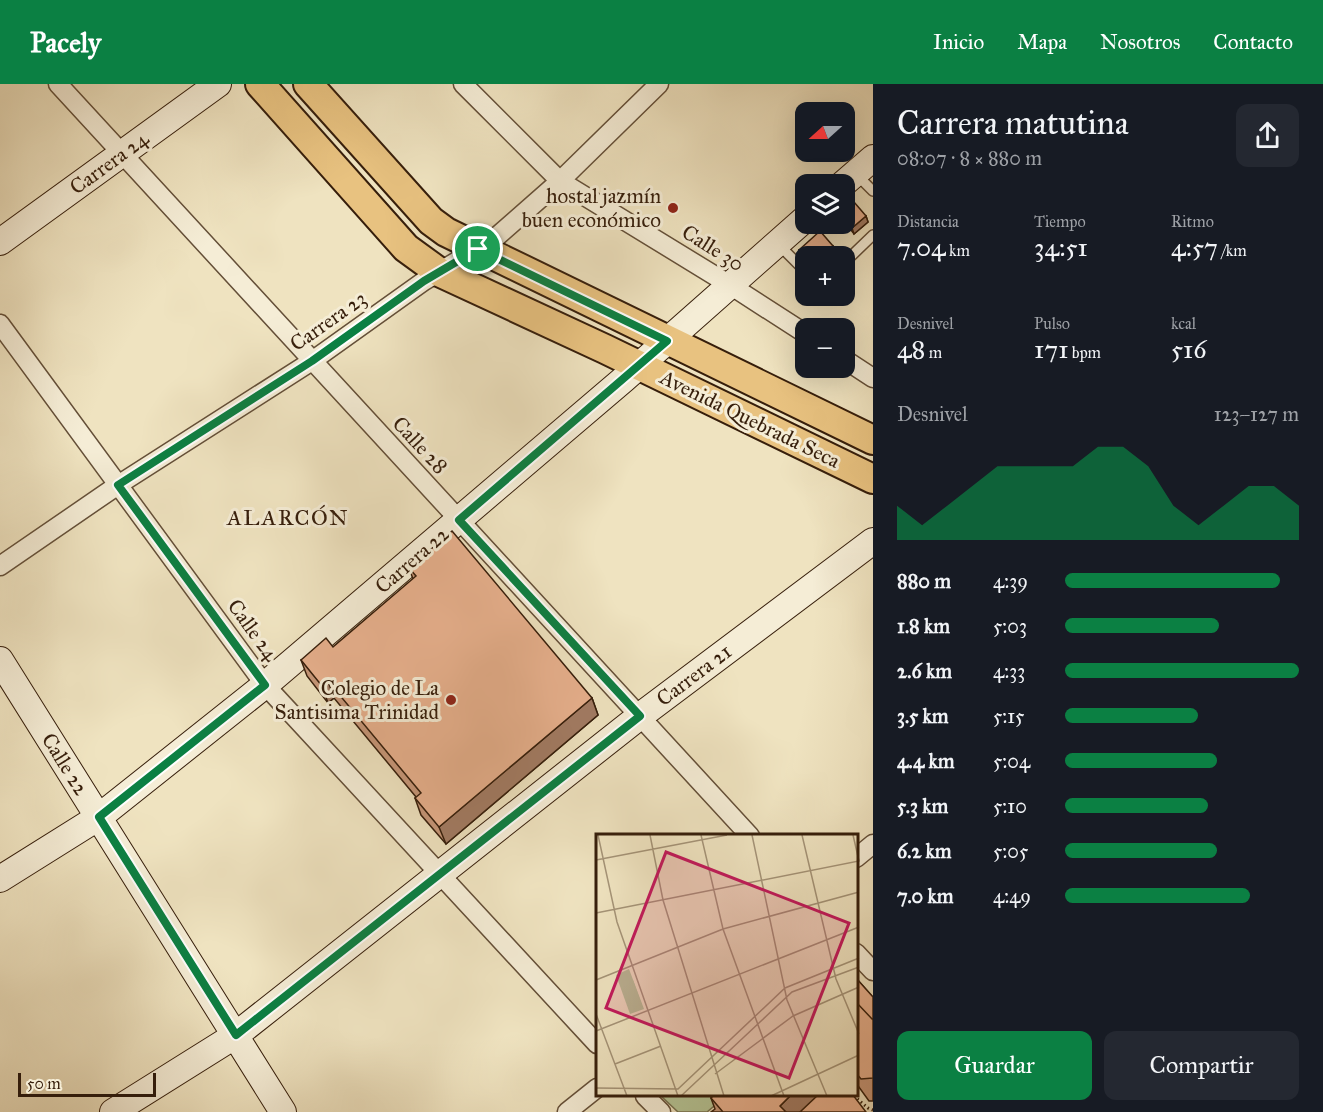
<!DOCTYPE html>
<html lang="es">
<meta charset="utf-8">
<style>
:root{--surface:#171b24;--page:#242831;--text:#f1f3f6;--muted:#9ea1a6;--accent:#0b8043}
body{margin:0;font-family:"IM FELL Great Primer",serif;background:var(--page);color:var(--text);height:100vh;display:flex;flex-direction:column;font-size:22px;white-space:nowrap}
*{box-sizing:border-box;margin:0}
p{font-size:20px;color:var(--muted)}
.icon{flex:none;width:33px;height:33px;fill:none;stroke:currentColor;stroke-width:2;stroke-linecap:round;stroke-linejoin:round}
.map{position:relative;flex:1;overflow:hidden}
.side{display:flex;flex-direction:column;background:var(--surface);width:450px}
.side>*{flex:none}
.needle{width:39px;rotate:249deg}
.buttons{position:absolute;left:795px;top:18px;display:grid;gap:12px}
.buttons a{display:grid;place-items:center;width:60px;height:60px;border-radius:12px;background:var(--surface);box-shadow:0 6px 24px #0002;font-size:30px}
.scale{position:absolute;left:18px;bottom:15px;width:138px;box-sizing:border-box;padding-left:6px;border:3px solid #361e0b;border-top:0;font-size:16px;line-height:21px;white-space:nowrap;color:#361e0b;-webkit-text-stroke:4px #f5edd6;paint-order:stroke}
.pin{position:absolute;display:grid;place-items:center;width:51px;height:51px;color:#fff;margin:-26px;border:3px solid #fff;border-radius:50%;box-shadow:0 2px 6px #0007}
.round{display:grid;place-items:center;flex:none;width:63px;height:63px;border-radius:12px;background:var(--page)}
.overview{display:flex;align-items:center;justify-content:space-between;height:102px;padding:0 24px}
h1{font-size:33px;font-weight:600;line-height:45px}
.figures{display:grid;grid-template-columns:repeat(3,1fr);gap:9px;height:102px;padding:6px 24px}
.figures div{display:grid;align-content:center}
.figures b{font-size:26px;font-weight:600}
.figures small{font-size:16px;font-weight:400}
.figures p{font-size:16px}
.chart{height:168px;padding:12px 24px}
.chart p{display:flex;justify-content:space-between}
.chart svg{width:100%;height:108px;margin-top:6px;fill:var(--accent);opacity:.7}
.cta{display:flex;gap:12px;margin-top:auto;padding:12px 24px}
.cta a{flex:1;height:69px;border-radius:12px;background:var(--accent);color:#fff;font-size:24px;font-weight:600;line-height:69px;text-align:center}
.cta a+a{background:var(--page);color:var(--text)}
ul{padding:0 24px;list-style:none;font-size:20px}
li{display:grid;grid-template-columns:96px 72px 1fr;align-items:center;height:45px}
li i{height:15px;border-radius:8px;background:var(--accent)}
header{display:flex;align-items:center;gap:36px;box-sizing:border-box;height:84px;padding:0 30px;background:var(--accent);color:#fff}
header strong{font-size:28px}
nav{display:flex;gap:33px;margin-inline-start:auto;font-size:21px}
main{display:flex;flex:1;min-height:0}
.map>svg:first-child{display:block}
</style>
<header>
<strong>Pacely</strong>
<nav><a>Inicio</a><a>Mapa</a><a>Nosotros</a><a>Contacto</a></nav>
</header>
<main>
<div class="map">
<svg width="873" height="1028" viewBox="0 0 873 1028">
<rect width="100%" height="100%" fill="#efe3c0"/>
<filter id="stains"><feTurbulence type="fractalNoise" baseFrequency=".00333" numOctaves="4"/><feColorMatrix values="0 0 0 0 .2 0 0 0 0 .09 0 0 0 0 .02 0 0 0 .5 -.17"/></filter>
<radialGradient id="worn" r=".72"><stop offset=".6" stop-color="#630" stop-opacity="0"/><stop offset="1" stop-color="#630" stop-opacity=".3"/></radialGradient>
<path fill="#b5c596" stroke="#767250" stroke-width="1.5" d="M661,1012h65l-19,16h-29z"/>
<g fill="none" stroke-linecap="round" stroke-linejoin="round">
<g stroke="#644f38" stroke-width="12">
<path id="lane" d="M856,90l17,17
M779,161l27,27
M844,179l29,-28"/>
</g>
<g stroke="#644f38" stroke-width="21">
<path id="street" d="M58,0l692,752
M463,0l97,97 170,104 76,49
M0,240l265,361 332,359
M844,275l29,19
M0,482l118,-81 194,-124 112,-80 70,-42 66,-58 99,-97
M856,774l17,-14
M856,869l17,18
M645,1012l16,16
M567,1028l30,-24"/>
</g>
<g stroke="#361e0b" stroke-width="28">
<path id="secondary" d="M843,100l30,-26
M0,158l218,-158
M0,576l283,452
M0,795l99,-62 166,-132 359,-306 182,-161
M113,1028l123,-77 404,-319 233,-175"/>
</g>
<g stroke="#361e0b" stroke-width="32">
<path id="primary" d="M260,0l146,164 33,24 166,77 268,130
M308,0l123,137 15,11 427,208"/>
</g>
<path stroke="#361e0b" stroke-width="3" stroke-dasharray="1.5 3" stroke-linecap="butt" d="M854,1012l14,12 5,2"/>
<use href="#lane" stroke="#f5edd6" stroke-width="9"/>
<use href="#street" stroke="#f5edd6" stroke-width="18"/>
<use href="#secondary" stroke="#f5edd6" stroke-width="26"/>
<use href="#primary" stroke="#e8c280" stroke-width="28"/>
</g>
<path fill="#c79779" stroke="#361e0b" stroke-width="1.5" d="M844,127l22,5 2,6 -14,12 -10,-13z
M833,162l2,6 -29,4v4l-5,-5 -2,-5z
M409,484l183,130 6,17 -152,129 -25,-29 -6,-17 1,-1 -82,-99 -6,5 -21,-27 -6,-16 32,-13 80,-68z
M856,894l17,19v104h-4l-13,-18z
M711,1014l155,14h-155l4,-3z"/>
<path fill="#a27b63" stroke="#361e0b" stroke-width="1.5" d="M866,132l2,6 -14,12 -2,-6z
M833,162l2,6 -6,4h-8z
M328,597l6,17 -6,5 -6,-17z
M592,614l6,17 -152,129 -7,-17z
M791,1011h32l-18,17h-23l-2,-6z"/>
<path fill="#e7b08d" stroke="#361e0b" stroke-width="1.5" d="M854,118l12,14 -14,12 -8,-10v-7z
M820,147l13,15 -12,10 -15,1 -7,-7z
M452,447l140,167 -153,129 -24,-29 6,-5 -93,-112 -6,5 -21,-26 25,-22 7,9 83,-71 -7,-8z
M856,894l17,19v23l-17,-18z
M856,918l17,18v58l-12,1 -5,-6z
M714,1011h77l-11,11 6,6h-63l-12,-14z
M818,1011h35l13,17h-66z"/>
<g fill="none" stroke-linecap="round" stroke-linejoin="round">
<g stroke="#fff" stroke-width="12">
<path id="route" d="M478,165l189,92 -208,179 181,196 -404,319 -137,-218 166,-132 -147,-200 194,-124 112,-80z"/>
</g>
<use href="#route" stroke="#0b8043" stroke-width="8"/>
</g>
<g fill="#8f2418" stroke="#f5edd6" stroke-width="2">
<circle cx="673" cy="124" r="6"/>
<circle cx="451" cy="616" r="6"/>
</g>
<g text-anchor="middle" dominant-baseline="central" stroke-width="6" stroke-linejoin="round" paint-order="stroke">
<g font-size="21" fill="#361e0b" stroke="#f5edd6">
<text transform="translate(109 79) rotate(-36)">Carrera 24</text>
<text transform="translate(713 164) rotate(32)">Calle 30</text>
<text transform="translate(328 237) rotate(-35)">Carrera 23</text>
<text transform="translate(750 335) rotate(26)">Avenida Quebrada Seca</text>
<text transform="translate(420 361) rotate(47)">Calle 28</text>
<text transform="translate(412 476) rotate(-41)">Carrera 22</text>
<text transform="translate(253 546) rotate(54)">Calle 24</text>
<text transform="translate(694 591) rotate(-37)">Carrera 21</text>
<text transform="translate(65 680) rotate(58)">Calle 22</text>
</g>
<g font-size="21" fill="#361e0b" stroke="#f5edd6" text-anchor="end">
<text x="661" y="112">hostal jazmín<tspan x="661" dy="24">buen económico</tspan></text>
<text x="439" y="604">Colegio de La<tspan x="439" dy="24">Santisima Trinidad</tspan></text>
</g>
<g font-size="22" letter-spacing="1.5" fill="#361e0b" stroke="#f5edd6">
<text x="288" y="433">ALARCÓN</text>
</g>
</g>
<g transform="translate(596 750)">
<rect width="262" height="262" fill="#efe3c0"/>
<path d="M33,135l15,40 -14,5 -14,-39z" fill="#b5c596"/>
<path d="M37,146l9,25 -9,2 -10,-19z" fill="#b5c596"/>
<path fill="none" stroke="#a59478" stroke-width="1.5" d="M2,1l19,87 61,174M54,1l13,65 61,196M105,1l22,94 61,167M156,1l35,165 40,96M206,1l34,144 23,55M0,26l131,-25M0,79l263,-52 -6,-26M0,146l127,-51 136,-37M0,180l31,82M0,197l263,-104M19,230l46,-18M119,240l78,-58 66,-29M0,254l82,1 107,-101 74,-30M85,262l111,-104 67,-25M175,262l88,-41"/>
<path fill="#c2185b" fill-opacity="0.15" stroke="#c2185b" stroke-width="3" d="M70,18l183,71 -60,155 -183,-70z"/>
<rect width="262" height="262" fill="none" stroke="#361e0b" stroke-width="3"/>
</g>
<rect width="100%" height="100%" filter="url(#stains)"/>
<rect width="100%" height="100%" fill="url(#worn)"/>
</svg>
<div class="buttons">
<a><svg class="needle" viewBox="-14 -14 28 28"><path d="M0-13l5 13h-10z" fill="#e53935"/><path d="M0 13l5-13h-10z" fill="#9ea1a6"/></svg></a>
<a><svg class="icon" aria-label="layers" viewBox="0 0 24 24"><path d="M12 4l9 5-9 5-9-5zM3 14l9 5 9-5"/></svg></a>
<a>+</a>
<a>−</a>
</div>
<div class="scale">50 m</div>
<div class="pin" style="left:478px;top:165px;background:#1e9e55"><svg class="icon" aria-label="arrive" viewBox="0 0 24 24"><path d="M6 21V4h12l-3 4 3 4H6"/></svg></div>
</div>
<section class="side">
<div class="overview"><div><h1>Carrera matutina</h1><p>08:07 · 8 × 880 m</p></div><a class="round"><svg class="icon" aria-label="share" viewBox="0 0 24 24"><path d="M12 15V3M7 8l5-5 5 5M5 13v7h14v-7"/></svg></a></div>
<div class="figures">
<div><p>Distancia</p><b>7.04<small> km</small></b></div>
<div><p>Tiempo</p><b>34:51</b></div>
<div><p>Ritmo</p><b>4:57<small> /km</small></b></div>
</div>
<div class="figures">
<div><p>Desnivel</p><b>48<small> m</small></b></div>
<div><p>Pulso</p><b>171<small> bpm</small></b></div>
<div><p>kcal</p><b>516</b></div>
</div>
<div class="chart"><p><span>Desnivel</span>123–127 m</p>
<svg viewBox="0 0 160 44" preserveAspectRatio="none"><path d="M0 44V30L10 38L20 30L30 22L40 14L50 14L60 14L70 14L80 6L90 6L100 14L110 30L120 38L130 30L140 22L150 22L160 30V44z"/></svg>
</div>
<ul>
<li><b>880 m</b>4:39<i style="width:92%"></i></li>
<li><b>1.8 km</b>5:03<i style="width:66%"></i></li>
<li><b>2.6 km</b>4:33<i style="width:100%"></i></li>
<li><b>3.5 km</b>5:15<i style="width:57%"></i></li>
<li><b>4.4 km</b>5:04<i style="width:65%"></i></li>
<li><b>5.3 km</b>5:10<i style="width:61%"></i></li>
<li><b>6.2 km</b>5:05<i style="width:65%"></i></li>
<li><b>7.0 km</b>4:49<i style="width:79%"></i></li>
</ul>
<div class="cta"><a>Guardar</a><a>Compartir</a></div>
</section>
</main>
